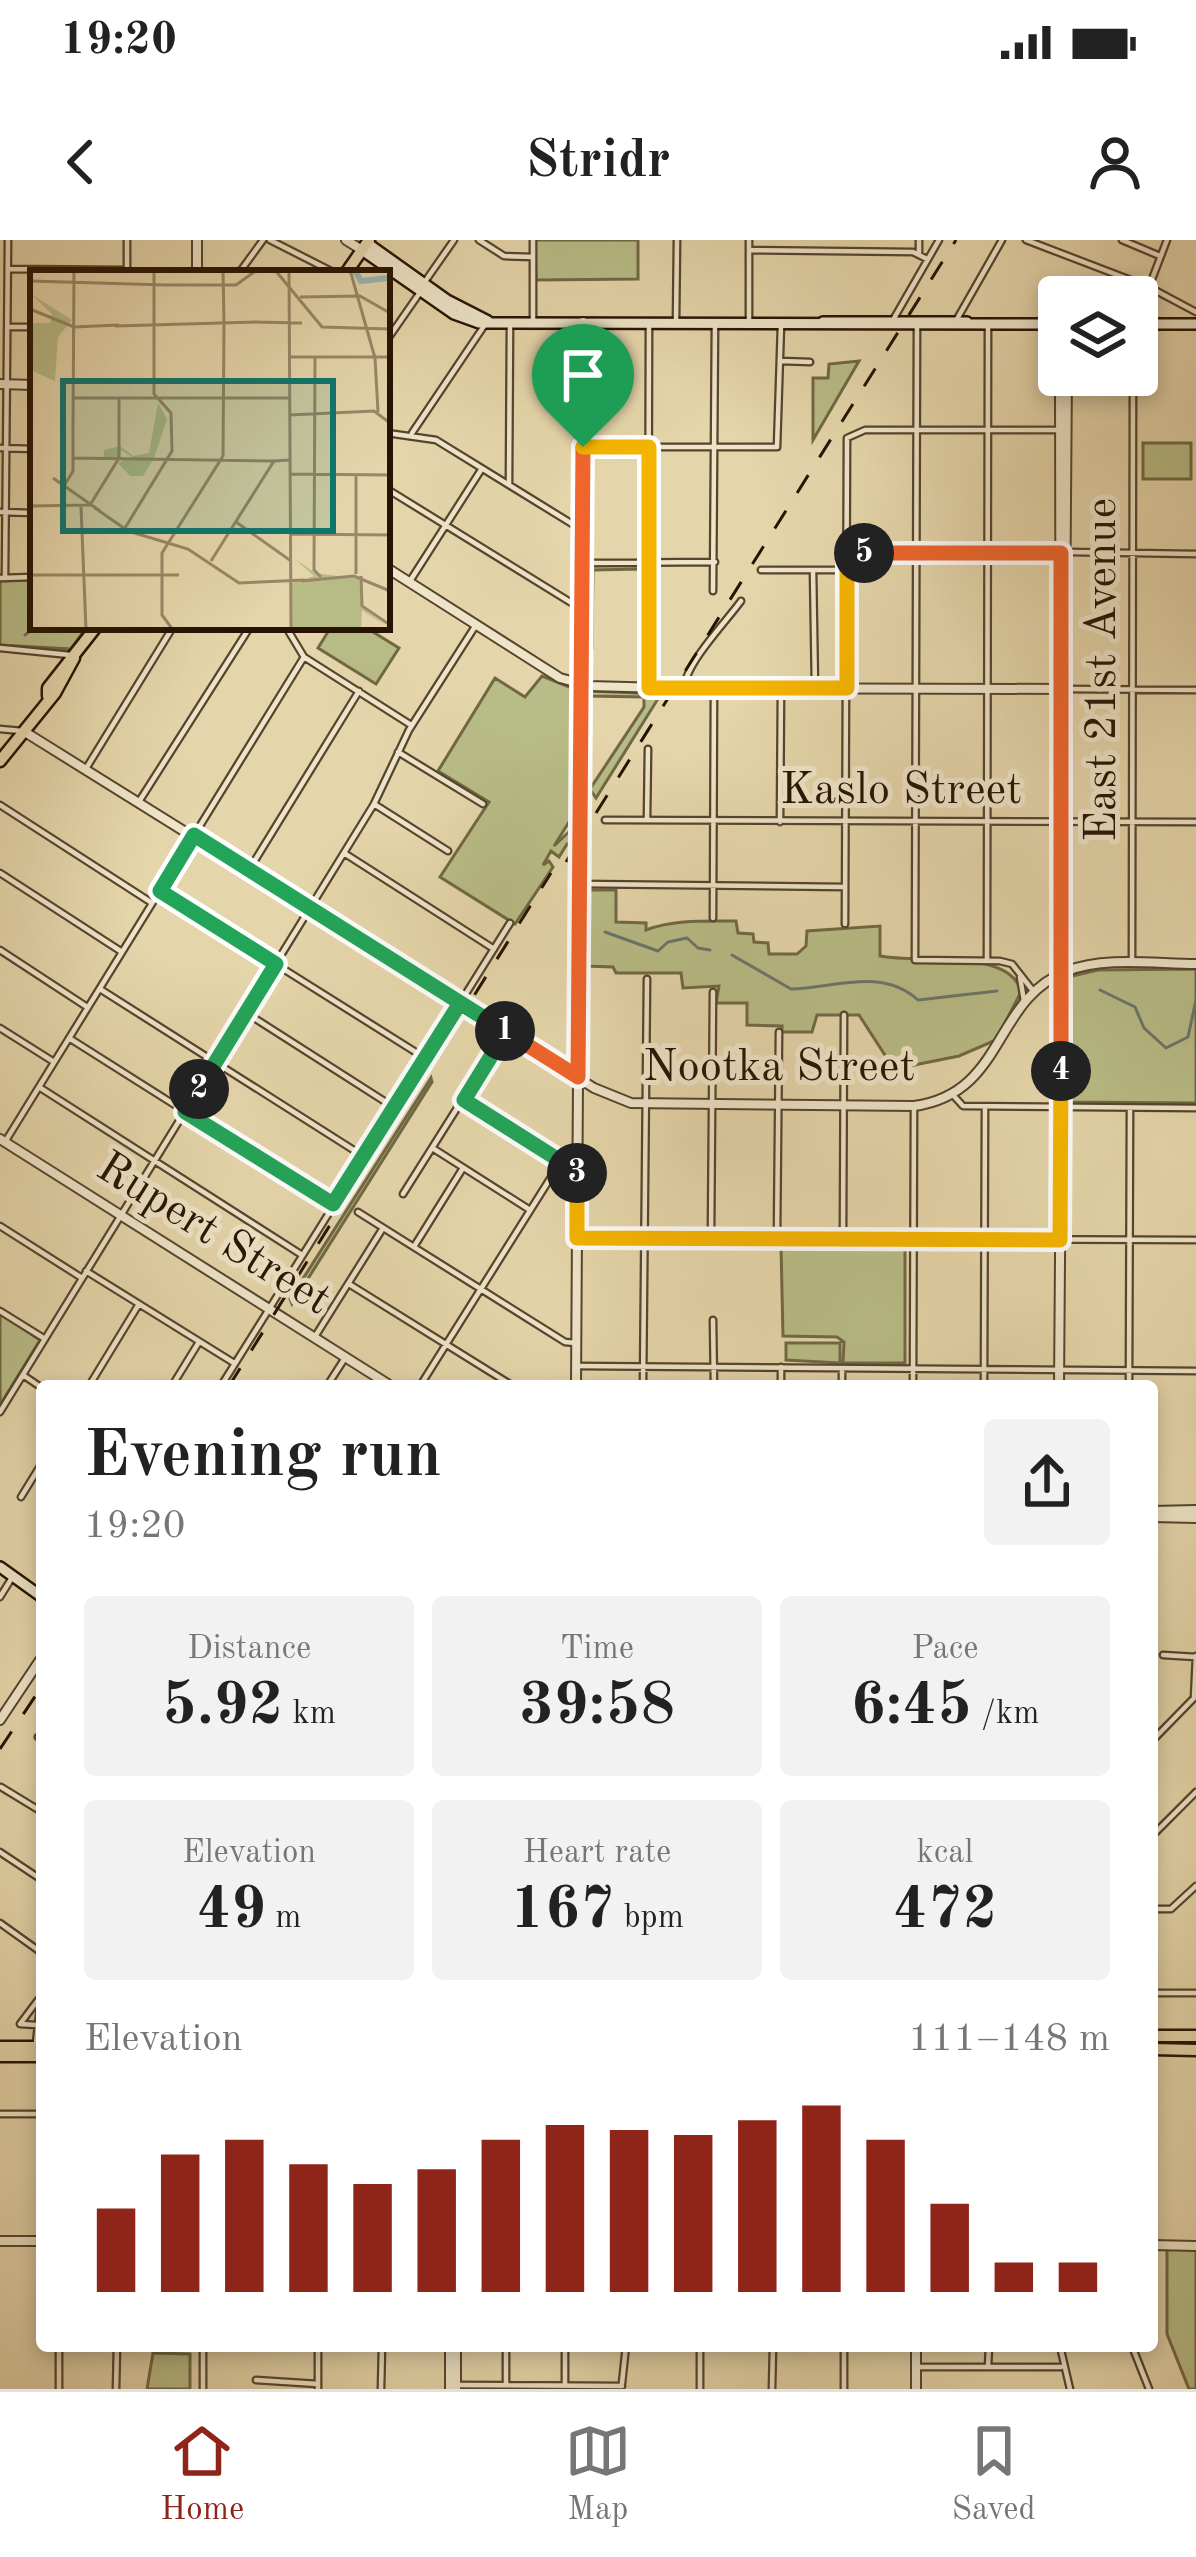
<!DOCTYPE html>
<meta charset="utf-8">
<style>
:root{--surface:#fff;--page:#f2f2f2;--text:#222;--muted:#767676;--line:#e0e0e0;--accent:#8f2418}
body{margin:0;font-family:"Old Standard TT",serif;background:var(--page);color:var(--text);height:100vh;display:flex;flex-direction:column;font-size:45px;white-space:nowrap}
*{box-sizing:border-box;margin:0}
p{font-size:39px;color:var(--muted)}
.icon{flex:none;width:66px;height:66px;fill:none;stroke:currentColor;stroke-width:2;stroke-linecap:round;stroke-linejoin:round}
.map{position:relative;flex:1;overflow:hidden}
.panel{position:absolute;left:36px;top:1140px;width:1122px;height:972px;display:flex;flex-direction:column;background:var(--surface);border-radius:12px;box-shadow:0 6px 18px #0003}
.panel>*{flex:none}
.tools{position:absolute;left:1038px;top:36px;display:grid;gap:24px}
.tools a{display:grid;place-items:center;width:120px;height:120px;border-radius:12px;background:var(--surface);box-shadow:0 6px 18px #0003;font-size:60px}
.pin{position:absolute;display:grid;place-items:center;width:102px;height:102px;color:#fff;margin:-123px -51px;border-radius:50% 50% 50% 0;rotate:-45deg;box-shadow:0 0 12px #0007}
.pin .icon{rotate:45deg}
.km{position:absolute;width:60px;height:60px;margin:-30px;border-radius:50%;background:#222;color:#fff;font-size:33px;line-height:60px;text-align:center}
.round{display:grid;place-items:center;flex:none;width:126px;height:126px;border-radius:12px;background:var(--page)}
.overview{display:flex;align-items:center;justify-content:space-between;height:204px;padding:0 48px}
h1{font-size:66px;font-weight:700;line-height:90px}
.metrics{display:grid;grid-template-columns:repeat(3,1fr);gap:18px;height:204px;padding:12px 48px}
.metrics div{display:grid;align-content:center;border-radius:12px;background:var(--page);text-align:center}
.metrics b{font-size:60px;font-weight:700}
.metrics small{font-size:33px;font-weight:400}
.metrics p{font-size:33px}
.chart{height:336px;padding:24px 48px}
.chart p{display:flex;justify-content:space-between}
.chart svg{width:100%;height:216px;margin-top:12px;stroke:var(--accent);stroke-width:6}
.status{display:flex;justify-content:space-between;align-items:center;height:84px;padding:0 60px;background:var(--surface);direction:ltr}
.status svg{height:33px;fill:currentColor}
header{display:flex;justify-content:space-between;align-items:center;height:156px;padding:0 48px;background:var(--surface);font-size:54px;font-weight:700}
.tab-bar{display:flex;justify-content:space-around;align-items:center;height:168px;border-top:3px solid var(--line);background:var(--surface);font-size:33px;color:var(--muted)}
.tab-bar a{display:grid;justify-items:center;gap:6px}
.tab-bar .selected{color:var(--accent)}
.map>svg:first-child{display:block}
</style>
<div class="status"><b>19:20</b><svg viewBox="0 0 49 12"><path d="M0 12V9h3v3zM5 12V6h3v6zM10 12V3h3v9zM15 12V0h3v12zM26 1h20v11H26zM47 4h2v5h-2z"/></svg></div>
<header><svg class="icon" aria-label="back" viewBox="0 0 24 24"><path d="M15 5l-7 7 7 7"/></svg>Stridr<svg class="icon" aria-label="person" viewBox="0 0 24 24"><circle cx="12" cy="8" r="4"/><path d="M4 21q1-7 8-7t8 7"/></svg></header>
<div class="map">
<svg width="1196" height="2149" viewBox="0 0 1196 2149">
<rect width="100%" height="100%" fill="#e5d5aa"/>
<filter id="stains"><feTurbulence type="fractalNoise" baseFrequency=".00167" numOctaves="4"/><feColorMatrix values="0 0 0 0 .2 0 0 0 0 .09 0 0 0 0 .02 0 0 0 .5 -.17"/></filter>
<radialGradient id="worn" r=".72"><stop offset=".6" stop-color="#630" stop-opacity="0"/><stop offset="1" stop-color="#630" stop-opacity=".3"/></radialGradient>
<path fill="#b8bc86" stroke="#706844" stroke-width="3" d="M535,0h103v39l-102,1z
M859,121l-46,79v-62h15l1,-14z
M1143,203h48v36h-48z
M647,324v84h-7l-1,-79 -46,1 -1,78 -5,-1v-81z
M33,340v47h54l-16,22 -71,-4v-64z
M331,387h34l34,21 -23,36 -58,-36z
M542,436l35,14v119l-23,37 20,-19 -2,-2 4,-9 -1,33 -8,-5 -8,13 -8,-6 -8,14 6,-4 4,6 -38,57 -75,-47 49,-75 -51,-31 57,-93 30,19z
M590,451l71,3 -65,104 -6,-9 54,-82v-10l-54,-1z
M589,650h27v32l30,1v7c27,-10 53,-9 90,-9l2,12 15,1 1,8 14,1 1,11h28l9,-8 1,-15 73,-5v30c39,8 131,-8 141,36l-25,48 -37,16 -65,13 -35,-54h-42l-5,17h-30v-6l-35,-1v-22h-31l3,-17 -36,2 -2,-15h-65l-3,-6 -29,-1z
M1196,729v134l-129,-1 1,-125 30,-7z
M431,838l1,4 -140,222 -2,-5z
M781,1006l124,2v115h-62l1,-21 -7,-5 -54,-1z
M0,1073l40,27 -40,65z
M786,1103h54v20l-54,-3z
M1167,2009h29v140h-7l-22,-55z
M153,2113l37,1v35h-43z"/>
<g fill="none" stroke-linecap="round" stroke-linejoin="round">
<path stroke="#6b756b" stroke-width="3" d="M25,395l10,-8
M605,692l53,19 10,-9 19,-4 11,10 12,2
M732,715l59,34c44,-1 90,-22 127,11l79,-9
M1100,750l35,17 9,21 22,20 22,-11 8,-37"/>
<g stroke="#56442d" stroke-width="9">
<path id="minor" d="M270,0l65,33
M479,0l25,16 29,1
M1026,0l123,47 47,25
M1122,0l38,16
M749,10l164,2 14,7
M919,14v-14
M8,29l119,1
M127,30v-30
M239,33l24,-33
M424,43l30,-43
M1149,47l18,-47
M957,79l45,-79
M893,80l46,-80
M533,82v-82
M676,83l1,-83
M749,83v-83
M917,85l-2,635 85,1 12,3 22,28
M9,87h24
M387,100l34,-49
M781,121l29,1
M387,193l49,7 146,90
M412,193l72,-107
M583,207h194l4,-122
M0,208l33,1
M509,244l1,-162
M387,249l196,121
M0,272l33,1
M1069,312l127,2
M847,313l210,-1
M583,323l132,-1
M761,330h85
M813,330l2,118
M5,337l3,-337
M0,338l33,-1
M410,341l71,-111
M713,351l2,-268
M286,387l18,30 107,68
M0,408l70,7
M648,448l1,-365
M684,448c2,-25 41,-65 57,-87
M1067,449l129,1
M0,489l22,2
M398,512l85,52
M87,527l86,-140
M140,560l110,-173
M374,564l74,47
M0,565l152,98
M605,580l591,2
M647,580l1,-71
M780,582l1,-133
M344,613l150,96
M249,630l110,-179
M0,633l122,79
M582,644l263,3
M161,652l264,166
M713,678l1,-230
M845,684l2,-486 18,-8h196
M0,710l87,57
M987,719l1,-631
M1132,723l1,-588
M1020,737l4,24
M100,749l263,167
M248,774l147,94
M0,788l54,34
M69,798l264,167
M39,847l263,168
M953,855l10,11 233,2
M464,860l96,61
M5,902l299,-485
M434,909l96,61
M403,954l102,-162
M358,972l207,130 11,1
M0,986l82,52
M578,997l618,3
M711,997l2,-245
M777,997l2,-205
M843,997l1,-222
M415,1005l48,-77
M86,1031l148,92
M349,1044l164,102
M0,1071l45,28
M713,1080l1,66
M316,1095l67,-107
M576,1126l620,5
M842,1130v16
M23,1135l19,13
M89,1146l50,-82
M172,1146l27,-44
M221,1146l289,-463
M327,1146l18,-28
M420,1146l138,-220 19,-6
M643,1146l4,-407
M781,1146v-19
M913,1146l1,-280
M984,1146l1,-279
M1129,1146l1,-278
M0,1172l374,-608 35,-74 67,-105
M21,1257l21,-34
M0,1357l13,-21
M1163,1415l33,2
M38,1497l4,2
M1152,1501l42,-43 2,-42
M1,1547l41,25
M1152,1596l44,-44
M0,1612l42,28
M1152,1669h19l25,-23
M0,1683l42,30
M1152,1753h44
M37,1785l-17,-1 18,-24
M36,1803l6,-53
M0,1874h42
M565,2106v39
M1060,2106l10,43
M1132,2106l17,43
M916,2127h145
M988,2127l1,-21
M256,2140l62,4
M622,2143l4,-37
M454,2145l168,1
M506,2145v-39
M59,2149v-43
M116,2149l1,-43
M203,2149v-43
M318,2149v-43
M381,2149l1,-43
M700,2149v-43
M772,2149l1,-43
M844,2149v-43"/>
</g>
<g stroke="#56442d" stroke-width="12">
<path id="tertiary" d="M346,0l16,10
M197,33v-33
M1060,135l1,597
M0,144l33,1
M387,328l173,110 29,8 75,2
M675,448l391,1
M25,492l441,275
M473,771l121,77 37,15 283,3c92,-13 78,-106 153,-135 38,-15 89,-7 129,-7
M0,899l391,247
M576,1146l7,-1064
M1059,1146l8,-1011
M1152,1271l44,-1
M1152,1277l44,1
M0,1480l42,-63
M0,2001h42
M1152,2005l44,1
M450,2106v43
M456,2106v43
M916,2149v-43"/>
</g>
<g stroke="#271303" stroke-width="14">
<path id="secondary" d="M367,3l80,57 41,21
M362,10l92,64 25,9 580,1
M823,82h144
M1137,84h59
M0,1327l42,30"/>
</g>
<g stroke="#271303" stroke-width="15">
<path id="primary" d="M346,33l23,-33
M48,456v-8l48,-61
M0,521l55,-68 19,-35
M1152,1796h44
M0,1807h42
M1152,1809l44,1
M0,1816h42"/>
</g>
<use href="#minor" stroke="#eee4c8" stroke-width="4.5"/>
<use href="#tertiary" stroke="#eee4c8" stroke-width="8"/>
<use href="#secondary" stroke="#eee4c8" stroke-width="9"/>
<use href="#primary" stroke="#e5d5aa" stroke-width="10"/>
<path stroke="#271303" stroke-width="3" stroke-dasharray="21 21" stroke-linecap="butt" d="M596,573l360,-573
M566,622l8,-13
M229,1146l322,-513
M0,1509l42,-63"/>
<g stroke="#56442d" stroke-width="12" stroke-linecap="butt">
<path id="tertiary-bridge" d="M664,448h11
M466,767l7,4"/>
</g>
<use href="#tertiary-bridge" stroke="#eee4c8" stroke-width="8"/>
</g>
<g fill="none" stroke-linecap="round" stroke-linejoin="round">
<g stroke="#fff" stroke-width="24">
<path id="split-1" d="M505,791l73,46 5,-630"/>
</g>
<g stroke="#fff" stroke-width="24">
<path id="split-2" d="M199,849l77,-125 -116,-73 34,-56 311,196"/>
</g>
<g stroke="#fff" stroke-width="24">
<path id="split-3" d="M199,849l-14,23 148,92 127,-201 46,29 -42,68 98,62 15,-2v13"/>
</g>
<g stroke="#fff" stroke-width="24">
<path id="split-4" d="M577,933v65l483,2 1,-169"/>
</g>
<g stroke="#fff" stroke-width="24">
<path id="split-5" d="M864,313h197v518"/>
</g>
<g stroke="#fff" stroke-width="24">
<path id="split-6" d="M583,207h66v241h198v-135h17"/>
</g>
<use href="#split-1" stroke="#f0652b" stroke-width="15"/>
<use href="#split-2" stroke="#22a559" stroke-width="15"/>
<use href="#split-3" stroke="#22a559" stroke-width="15"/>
<use href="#split-4" stroke="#f5b400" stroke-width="15"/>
<use href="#split-5" stroke="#f0652b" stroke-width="15"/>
<use href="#split-6" stroke="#f5b400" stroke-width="15"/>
</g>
<g text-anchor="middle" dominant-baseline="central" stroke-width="10" stroke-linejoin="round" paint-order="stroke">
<g font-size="45" fill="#271303" stroke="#eee4c8">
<text transform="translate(1103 430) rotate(-90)">East 21st Avenue</text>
<text x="901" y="551">Kaslo Street</text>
<text x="779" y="828">Nootka Street</text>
<text transform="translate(213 995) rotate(32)">Rupert Street</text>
</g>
</g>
<g transform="translate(30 30)">
<rect width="360" height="360" fill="#e5d5aa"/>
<path d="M1,24l41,26 -14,17 -3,44 -25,-11v-47h20l2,-9zM128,133l9,16 -13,39 -11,18h-13l-12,-13 14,-6 -11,-7 -1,8 -16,-1v-7l16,-4 13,10 16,-3zM264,288l21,15 46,6v28l29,22 -28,-19 -1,20h-70l1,-47 22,-7z" fill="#b8bc86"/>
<path fill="none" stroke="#98b7b1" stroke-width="6" d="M325,1l6,10 27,-3"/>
<path fill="none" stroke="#998767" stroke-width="3" d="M193,0l1,53M245,0l47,57 68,2M259,0l2,360M320,0l25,88M0,11l136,4M134,15h72l21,-15M270,27l60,-1 30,17M0,39l44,18M222,52l50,1M85,56l143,-4M44,57l45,-2M259,87h101M285,87l-1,213 7,7M345,88l3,54M44,128h216M259,145l85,-4 16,12M43,158l1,-158M43,188l202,3M260,204l100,1M23,208l47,33M34,216l9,-15v-45M0,236l60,-1 29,-47v-61M51,237l5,123M65,238l36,25M206,252l55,39M95,258l47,-77 -1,-38 -17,-19v-124M98,261l60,18 51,34 66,-3M260,264l100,1M181,291l63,-100 15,-1M326,304v-100M0,305h149M331,306l1,30 28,19M272,311l52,-5 36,15M143,360l-11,-15v-62l61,-97 1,-133"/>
<path fill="#0f766e" fill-opacity="0.15" stroke="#0f766e" stroke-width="6" d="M33,111h270v150h-270z"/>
<rect width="360" height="360" fill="none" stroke="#271303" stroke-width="6"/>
</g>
<rect width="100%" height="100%" filter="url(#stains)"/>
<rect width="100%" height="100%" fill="url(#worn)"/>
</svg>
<div class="tools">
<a><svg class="icon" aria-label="layers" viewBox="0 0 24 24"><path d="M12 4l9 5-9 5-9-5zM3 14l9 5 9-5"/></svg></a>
</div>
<div class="pin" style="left:583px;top:207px;background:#1e9e55"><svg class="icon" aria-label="arrive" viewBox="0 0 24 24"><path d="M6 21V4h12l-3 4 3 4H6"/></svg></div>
<b class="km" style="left:505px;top:791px">1</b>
<b class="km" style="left:199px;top:849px">2</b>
<b class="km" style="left:577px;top:933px">3</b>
<b class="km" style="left:1061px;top:831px">4</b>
<b class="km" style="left:864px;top:313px">5</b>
<section class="panel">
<div class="overview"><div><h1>Evening run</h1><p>19:20</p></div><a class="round"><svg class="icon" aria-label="share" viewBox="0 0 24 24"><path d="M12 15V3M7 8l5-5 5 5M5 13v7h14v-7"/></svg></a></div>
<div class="metrics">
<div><p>Distance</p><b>5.92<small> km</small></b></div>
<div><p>Time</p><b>39:58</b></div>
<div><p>Pace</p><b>6:45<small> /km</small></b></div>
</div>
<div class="metrics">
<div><p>Elevation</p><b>49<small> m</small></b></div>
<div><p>Heart rate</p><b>167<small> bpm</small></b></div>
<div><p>kcal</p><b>472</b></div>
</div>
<div class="chart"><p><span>Elevation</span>111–148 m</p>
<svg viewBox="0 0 160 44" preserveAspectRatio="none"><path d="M5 44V27M15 44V16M25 44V13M35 44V18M45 44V22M55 44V19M65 44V13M75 44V10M85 44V11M95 44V12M105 44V9M115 44V6M125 44V13M135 44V26M145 44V38M155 44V38"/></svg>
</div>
</section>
</div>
<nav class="tab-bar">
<a class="selected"><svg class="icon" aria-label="home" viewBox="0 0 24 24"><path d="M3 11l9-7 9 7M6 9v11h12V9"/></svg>Home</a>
<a><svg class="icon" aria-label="map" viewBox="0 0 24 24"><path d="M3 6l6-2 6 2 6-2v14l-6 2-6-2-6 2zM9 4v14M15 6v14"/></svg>Map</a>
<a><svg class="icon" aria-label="saved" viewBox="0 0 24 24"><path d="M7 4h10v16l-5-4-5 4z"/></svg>Saved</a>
</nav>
